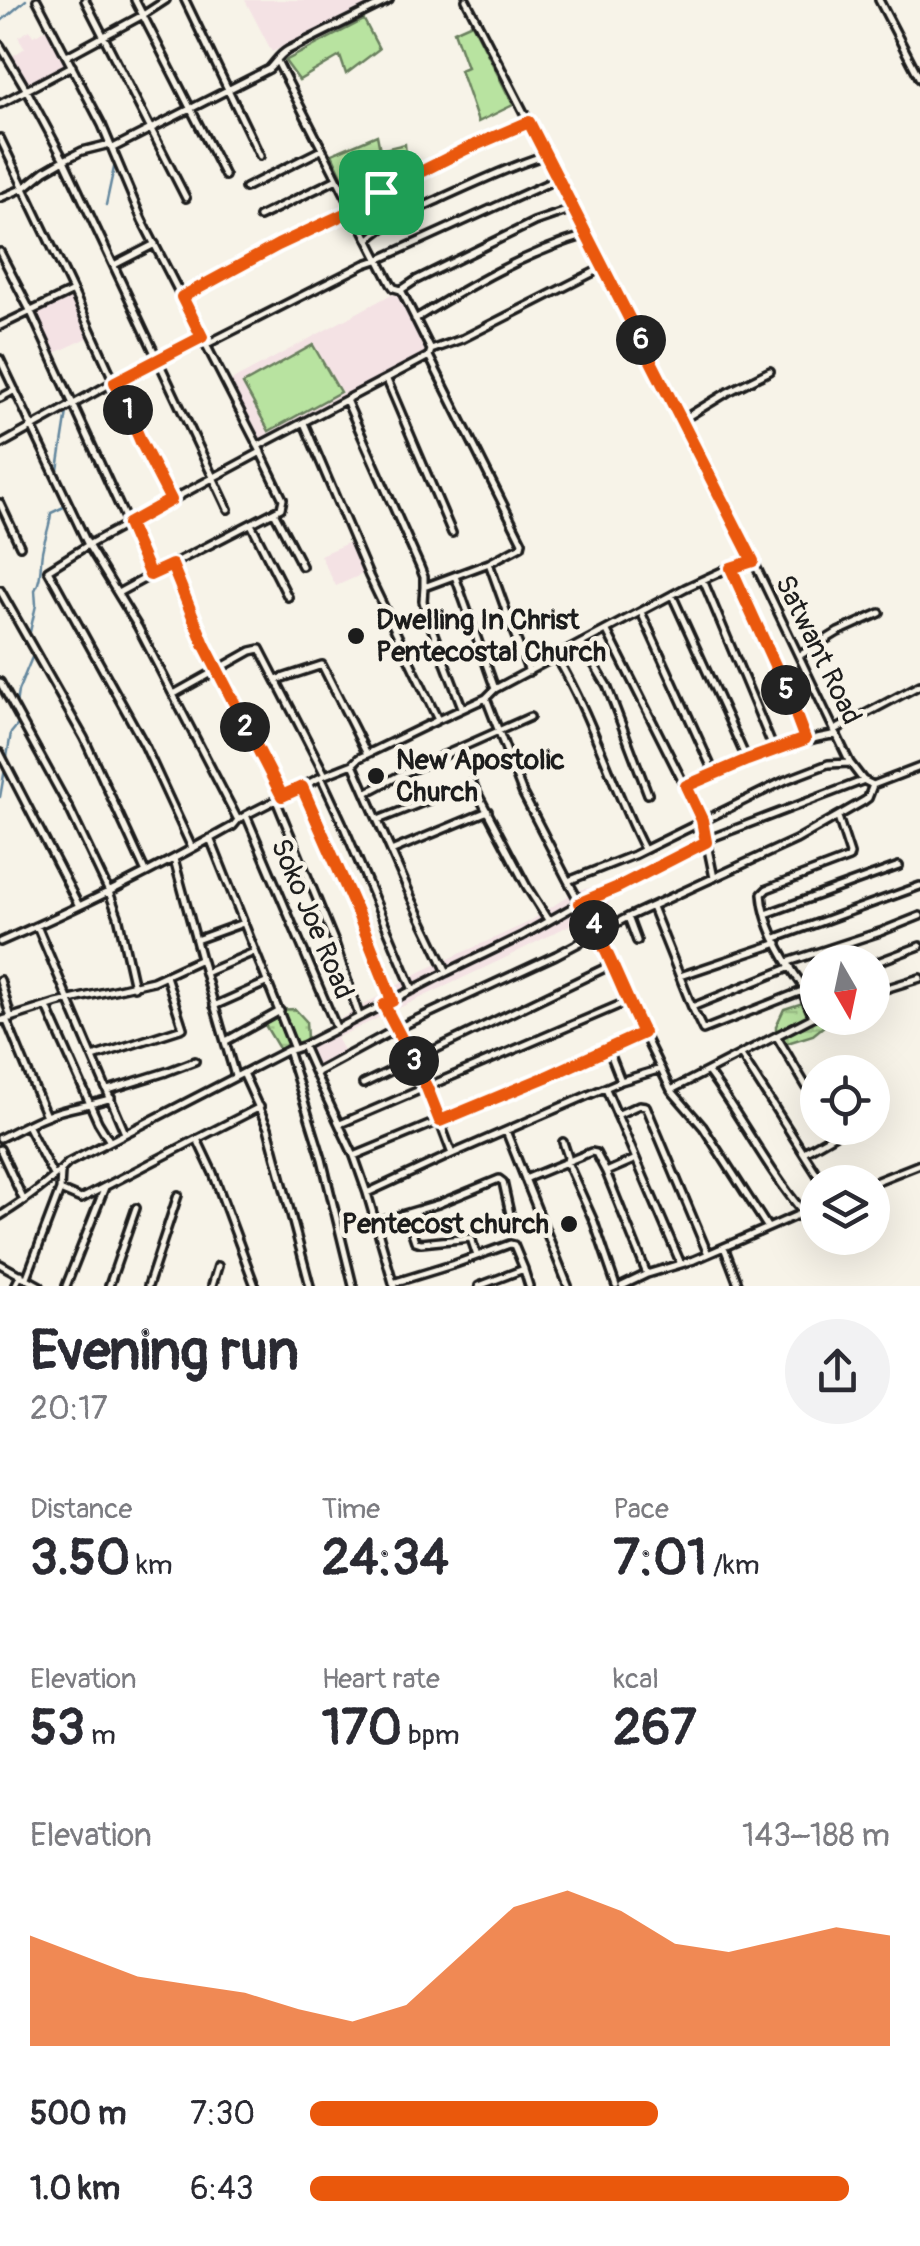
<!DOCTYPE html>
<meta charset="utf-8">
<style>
:root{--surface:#fff;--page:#f2f2f3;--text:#2b2b33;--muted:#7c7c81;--accent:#ea580c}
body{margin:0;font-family:Pangolin,sans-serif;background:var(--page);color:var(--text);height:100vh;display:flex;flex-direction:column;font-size:38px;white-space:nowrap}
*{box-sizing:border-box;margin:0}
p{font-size:32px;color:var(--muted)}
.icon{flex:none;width:55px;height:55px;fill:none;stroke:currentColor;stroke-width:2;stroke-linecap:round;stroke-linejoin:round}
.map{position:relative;height:1286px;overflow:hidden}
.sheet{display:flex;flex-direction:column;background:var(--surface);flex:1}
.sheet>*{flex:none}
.needle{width:65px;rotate:171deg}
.fabs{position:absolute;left:800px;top:945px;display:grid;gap:20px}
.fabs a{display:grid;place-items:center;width:90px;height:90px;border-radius:50%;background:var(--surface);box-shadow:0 10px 40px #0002;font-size:50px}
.pin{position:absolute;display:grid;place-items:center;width:85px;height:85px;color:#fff;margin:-42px;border-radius:20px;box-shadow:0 5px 15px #0006}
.km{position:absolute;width:50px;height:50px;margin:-25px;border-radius:50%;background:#222;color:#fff;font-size:28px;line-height:50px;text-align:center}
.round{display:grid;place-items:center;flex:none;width:105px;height:105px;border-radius:52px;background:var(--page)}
.overview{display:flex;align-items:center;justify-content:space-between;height:170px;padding:0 30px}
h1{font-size:55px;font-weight:700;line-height:75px}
.metrics{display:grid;grid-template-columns:repeat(3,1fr);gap:15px;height:170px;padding:10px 30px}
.metrics div{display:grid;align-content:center}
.metrics b{font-size:50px;font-weight:700}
.metrics small{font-size:28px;font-weight:400}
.metrics p{font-size:28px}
.chart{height:280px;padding:20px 30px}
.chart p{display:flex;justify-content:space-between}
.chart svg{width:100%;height:180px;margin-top:10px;fill:var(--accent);opacity:.7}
ul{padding:0 30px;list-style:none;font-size:32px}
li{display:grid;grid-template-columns:160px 120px 1fr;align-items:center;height:75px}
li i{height:25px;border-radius:12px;background:var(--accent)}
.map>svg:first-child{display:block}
</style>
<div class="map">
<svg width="920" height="1286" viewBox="0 0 920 1286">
<defs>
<pattern id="wetland-marsh" width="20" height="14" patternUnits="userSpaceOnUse" patternTransform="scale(2.5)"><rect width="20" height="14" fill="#b8e3a0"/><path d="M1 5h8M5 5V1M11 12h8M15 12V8" fill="none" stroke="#9ec289"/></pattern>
</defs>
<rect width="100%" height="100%" fill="#f7f3e8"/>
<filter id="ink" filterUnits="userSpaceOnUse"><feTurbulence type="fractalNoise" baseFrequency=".01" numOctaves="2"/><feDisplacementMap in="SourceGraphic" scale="20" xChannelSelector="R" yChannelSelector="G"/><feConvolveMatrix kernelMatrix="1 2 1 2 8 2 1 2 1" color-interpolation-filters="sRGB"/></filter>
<g filter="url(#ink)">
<path fill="#f4e2e4" d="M245,0h135l-108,52z
M47,29l22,38 -39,22 -19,-32 14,-9 -7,-11 12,-7 3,6z
M71,292l21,44 -39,18 -20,-45z
M392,294l7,2 27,56 -3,4 -163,85 -31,-59z
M350,542l15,31 -29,13 -16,-31z
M590,888h12l12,7 -7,11 -102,52 -169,80 8,14 -27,14 -11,-20 26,-17 8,-10 80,-47 109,-50 48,-32z"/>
<path fill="#b8e3a0" stroke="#6a805e" stroke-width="2.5" d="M364,20l15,29 -33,25 -6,-18 -41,24 -14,-19z
M472,23l41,82 -35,17 -18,-52 7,-3 -13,-36z
M377,135l3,15 25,-6 1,11 -60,30 -14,-31z
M313,345l27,47 -71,39 -26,-47z"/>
<path fill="url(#wetland-marsh)" stroke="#6a805e" stroke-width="2.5" d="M812,1000l5,3 1,15h10v5l-15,12 -29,9 -8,-6v-12l8,-17z
M295,1009l11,12 1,18 -10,11 -16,2 -16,-27 9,-15z"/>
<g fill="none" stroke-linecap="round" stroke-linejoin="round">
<path stroke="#64879e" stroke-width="2.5" d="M33,0l9,15
M0,22l26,-22
M48,26l20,39
M70,70l36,72
M106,205l9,-42
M58,470l9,-58
M30,632l6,-27 -1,-15c8,-13 4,-28 8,-43 3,-12 7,-22 8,-34l15,-7 -12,-25
M16,705l2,-14 15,-36
M7,757l4,-24 9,-11
M0,797l5,-28"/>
<g stroke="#1c1c1c" stroke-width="12">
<path id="street" d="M37,0l65,125 40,95 116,226 171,-90 2,-6
M85,0l101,198
M135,0l90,176
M185,0l75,156
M466,0l275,535 109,228 13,17 10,5 47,-18
M879,0l41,79
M0,45l26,44 38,71 164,349
M67,56l76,-41 23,-15
M277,61l114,223 3,4 7,2 30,60 31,-11 140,-71
M0,104l72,-38
M0,138l73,153 -73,35
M113,148l156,-79c7,-7 10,-14 19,-19l101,-50
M245,188l76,-38
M0,198l24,-10 21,-17 19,-11 18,-9 28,-7
M357,214l11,-13 13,-9 84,-43 64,-26
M259,217l78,-38
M369,239c21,-19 50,-30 75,-42 34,-15 66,-31 102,-42
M0,252l31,60 120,263 -33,18
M114,265l41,-21
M401,290l15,-10 118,-58 38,-13
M73,291l68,150 30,60
M182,297l96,-52 75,-35
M415,319c54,-33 110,-66 171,-84
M205,345l160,-81 15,-5 177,-80
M0,359l88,186 50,82 100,193 8,-5 90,212
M387,380l65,153
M0,398l15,-8
M346,400l74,167 4,10v10l65,-24 32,-17 1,-4 -93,-186
M682,420l46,-28 42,-21
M0,445l151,-84 51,-24
M0,503l20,43
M274,512l28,54
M251,524l37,73
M489,563l25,70 44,-14
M172,565l31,79 79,152
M731,568l57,126 17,45
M151,575l130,-67 2,-9 -22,-46
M455,576l40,113 190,-101 46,-21 22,-6
M703,580l71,170
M424,587l-1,14 4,15 35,91
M0,590l84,148 62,135
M672,595l75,165
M641,612l73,161
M607,631l95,189 12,58
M514,633l15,39
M582,644l25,42 41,108
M799,656l39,-24 42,-19
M557,658c36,60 55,129 87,191
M276,680l46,-15 45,89
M0,682l70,128 39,82 9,24 16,71
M174,694l77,-43 9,-2 65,126
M486,698l37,96 45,87 66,-26 152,-75 42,-16 22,-1
M438,720l48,-22 9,-9
M835,730l85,-45
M0,753l79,153
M321,777l21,45 71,168
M302,787l56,127 34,87
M687,787c47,-23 97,-44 150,-53
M366,793l38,-20 126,-56
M276,800l59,143 24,73
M246,815l79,-40 28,-11 6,-6 79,-38 -69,-144 -65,-153
M378,820l94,-37 55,104 21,33
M210,838l84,211 -6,1 34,109 31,127
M706,840l156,-59
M192,848l-48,-104 -96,-174 40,-25 173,-93 -3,-6
M391,851l97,-40
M568,881l12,22 38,-16 88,-45
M652,907l40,100 11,23 99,-39 1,-5 15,-5
M766,914l133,-48
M628,917l9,24
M37,926l88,207
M776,938l144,-52
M196,940l47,-17
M0,942c79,-34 157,-73 233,-116l5,-6
M201,959l34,117
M788,962l92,-30 40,-16
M872,964l48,-18
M447,972l75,-36 58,-33 18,29 21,52 52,106 142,-73 -11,-26
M205,973l49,-21
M680,976l98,-33
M0,980l11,38
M803,986c-18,-25 -39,-61 -41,-92l5,-5 82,-31 1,-4 -12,-37
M872,993l48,-15
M385,1005l42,83 25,66 169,-73 40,-12
M214,1006l54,-24
M47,1007l51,115 11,18
M692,1007l99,-40
M6,1019l40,97
M0,1021l57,-18 96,-22 48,-22 -27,-100
M777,1037l41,69
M226,1041l54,-30
M303,1046l144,-74 -35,-73 -59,-135
M608,1048l13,33
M294,1049l9,-3 12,27 83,-45 158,-73 72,-38 168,-77 68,-39 4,-3 5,-13
M741,1055l81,127
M93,1057l90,-29 -17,-52
M708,1072c34,46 59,97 95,140
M243,1073l25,55 42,158
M315,1073l39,83 192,-79 97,-44
M363,1084l248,-119
M606,1089l75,175
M108,1090l58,-18 29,-11
M671,1090l32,37 65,101 50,-22
M617,1115l22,-10 7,1 62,148
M340,1124l286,-122
M27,1125l26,50
M506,1131l62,155
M0,1138c15,-7 30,-16 46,-22 21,-9 44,-10 65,-18
M563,1142l5,15 -1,5 27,60 22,64
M0,1149l24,52
M804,1152l42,-24
M354,1156l13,37 85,-39
M606,1172l41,102
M525,1179l66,-27 5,1 10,19 30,-13
M872,1183l48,-19
M60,1190l21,9 116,-60
M367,1193l27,93
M406,1214l9,27 6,2 50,-5 6,18
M0,1216c24,-15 49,-33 68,-53l220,-113
M374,1223l64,-19 61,-25 4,3 7,32
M724,1247l15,39
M0,1264l40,22
M524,1270l5,16
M27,1277l33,-87 1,-18
M393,1283l62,-19 55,-20 4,1 10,24 -45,17
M15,1286l6,-12
M66,1286l39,-99
M109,1286l27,-78
M148,1286l30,-91
M212,1286l6,-20
M255,1286l-42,-113 -16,-34 63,-32
M622,1286l25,-12 47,-14 74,-32"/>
</g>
<use href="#street" stroke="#f7f3e8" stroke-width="5"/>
</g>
</g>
<g fill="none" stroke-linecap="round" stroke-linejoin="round" filter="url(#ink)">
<g stroke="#fff" stroke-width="20">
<path id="route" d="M529,122l224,439 -22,7 57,126 17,45 -58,21 -61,26 16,34 4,22 -88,45 -38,16c26,41 42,87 63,130l-97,44 -106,44 -13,-33 -43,-83 8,-4 -3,-9 -31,-78 -56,-127 -20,9 -78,-152 -32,-79 -22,10 -22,-51 43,-24 -30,-58 -26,-60 87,-45 -20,-40 96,-52 75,-35 3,5 12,-14 13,-9 85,-43z"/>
</g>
<use href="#route" stroke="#ea580c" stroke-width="12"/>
</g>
<g fill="#1c1c1c" stroke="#f7f3e8" stroke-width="4">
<circle cx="356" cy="636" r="10"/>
<circle cx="376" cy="776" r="10"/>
<circle cx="569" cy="1224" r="10"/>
</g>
<g text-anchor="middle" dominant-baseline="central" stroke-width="9" stroke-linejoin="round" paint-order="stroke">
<g font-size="28" font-weight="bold" fill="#1c1c1c" stroke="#f7f3e8" text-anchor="start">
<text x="376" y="620">Dwelling In Christ<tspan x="376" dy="32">Pentecostal Church</tspan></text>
<text x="396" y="760">New Apostolic<tspan x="396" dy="32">Church</tspan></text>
<text x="549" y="1224" text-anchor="end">Pentecost church</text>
</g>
<g font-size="28" fill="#1c1c1c" stroke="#f7f3e8">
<text transform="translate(818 650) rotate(64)">Satwant Road</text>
<text transform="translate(312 919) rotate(67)">Soko Joe Road</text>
</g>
</g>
</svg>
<div class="fabs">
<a><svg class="needle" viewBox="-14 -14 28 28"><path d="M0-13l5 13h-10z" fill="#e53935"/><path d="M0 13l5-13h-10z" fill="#7c7c81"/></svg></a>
<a><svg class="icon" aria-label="locate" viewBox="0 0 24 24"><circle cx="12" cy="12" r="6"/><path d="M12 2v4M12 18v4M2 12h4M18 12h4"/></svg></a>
<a><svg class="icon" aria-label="layers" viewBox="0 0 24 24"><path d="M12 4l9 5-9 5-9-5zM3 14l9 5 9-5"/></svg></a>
</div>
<div class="pin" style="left:381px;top:192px;background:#1e9e55"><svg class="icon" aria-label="arrive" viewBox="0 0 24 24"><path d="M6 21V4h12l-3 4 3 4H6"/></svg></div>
<b class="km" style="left:128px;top:410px">1</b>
<b class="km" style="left:245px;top:727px">2</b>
<b class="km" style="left:414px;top:1061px">3</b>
<b class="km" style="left:594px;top:925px">4</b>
<b class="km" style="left:786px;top:690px">5</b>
<b class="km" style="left:641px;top:340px">6</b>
</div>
<section class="sheet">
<div class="overview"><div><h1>Evening run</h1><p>20:17</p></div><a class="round"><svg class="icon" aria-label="share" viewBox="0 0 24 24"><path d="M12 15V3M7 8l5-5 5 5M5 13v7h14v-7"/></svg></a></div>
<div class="metrics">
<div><p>Distance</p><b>3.50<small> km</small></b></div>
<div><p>Time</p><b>24:34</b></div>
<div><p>Pace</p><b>7:01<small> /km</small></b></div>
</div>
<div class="metrics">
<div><p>Elevation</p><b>53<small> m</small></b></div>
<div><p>Heart rate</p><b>170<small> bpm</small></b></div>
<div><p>kcal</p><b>267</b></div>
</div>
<div class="chart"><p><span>Elevation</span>143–188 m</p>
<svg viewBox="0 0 160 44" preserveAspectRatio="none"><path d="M0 44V17L10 22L20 27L30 29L40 31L50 35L60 38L70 34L80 22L90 10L100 6L110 11L120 19L130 21L140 18L150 15L160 17V44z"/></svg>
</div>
<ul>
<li><b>500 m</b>7:30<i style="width:60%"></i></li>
<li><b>1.0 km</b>6:43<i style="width:93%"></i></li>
</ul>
</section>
